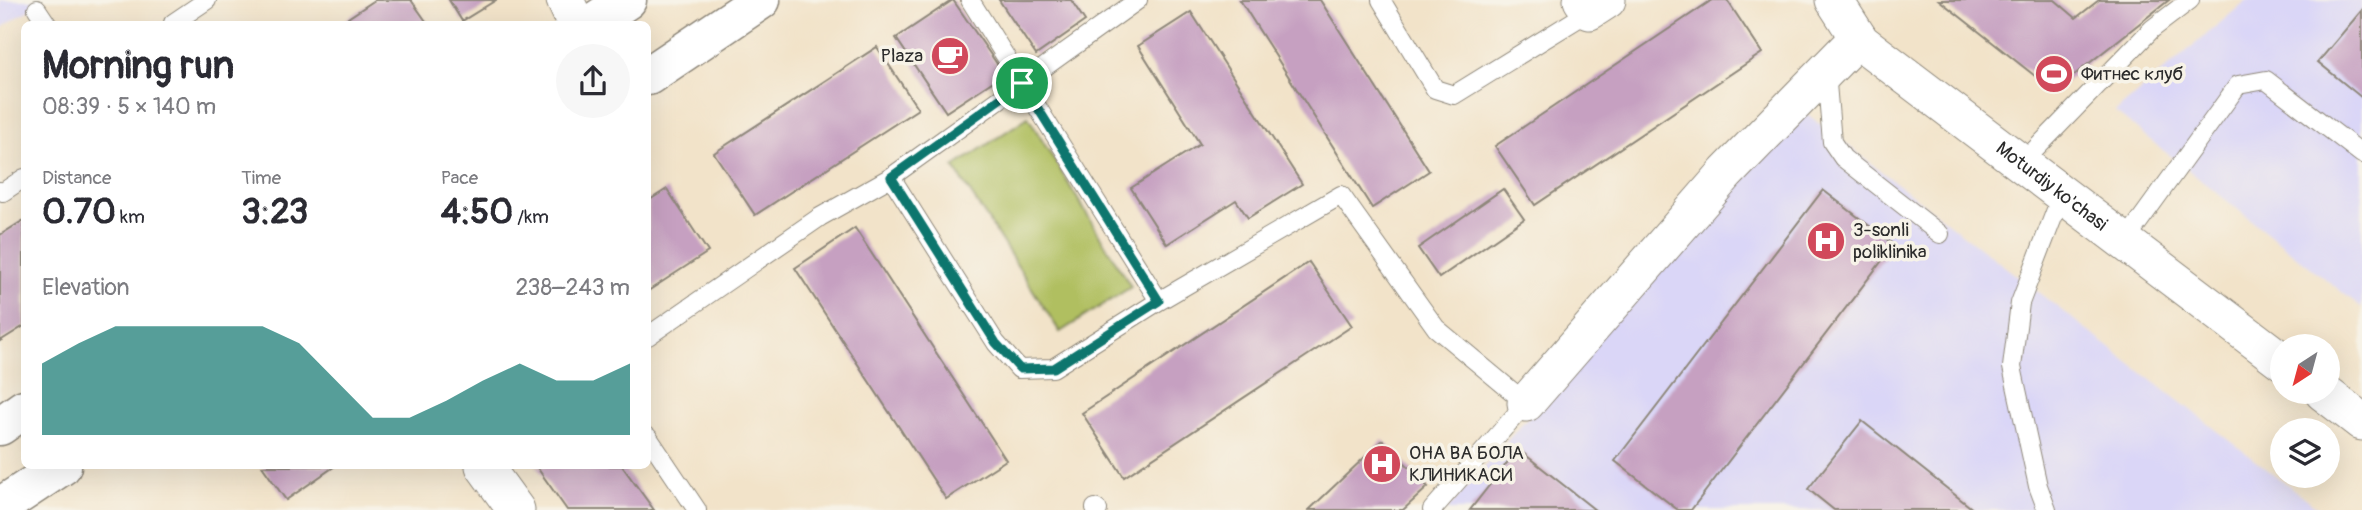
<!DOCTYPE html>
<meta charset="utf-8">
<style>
:root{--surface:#fff;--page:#f7f7f7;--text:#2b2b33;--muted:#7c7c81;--accent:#0f766e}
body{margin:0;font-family:Pangolin,sans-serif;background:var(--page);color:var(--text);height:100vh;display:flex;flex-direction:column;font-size:26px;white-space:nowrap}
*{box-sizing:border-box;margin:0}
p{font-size:23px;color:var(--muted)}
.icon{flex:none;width:38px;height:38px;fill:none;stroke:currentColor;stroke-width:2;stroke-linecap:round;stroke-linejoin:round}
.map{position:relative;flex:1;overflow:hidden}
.panel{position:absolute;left:21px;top:21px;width:630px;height:448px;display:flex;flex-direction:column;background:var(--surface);border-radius:10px;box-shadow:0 7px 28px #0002}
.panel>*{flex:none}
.needle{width:46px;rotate:216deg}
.buttons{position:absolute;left:2270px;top:334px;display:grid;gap:14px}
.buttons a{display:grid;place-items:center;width:70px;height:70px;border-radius:50%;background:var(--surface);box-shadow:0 7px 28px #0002;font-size:35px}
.pin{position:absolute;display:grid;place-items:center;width:60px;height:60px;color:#fff;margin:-30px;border:4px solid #fff;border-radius:50%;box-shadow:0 2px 7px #0007}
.round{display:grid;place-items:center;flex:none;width:74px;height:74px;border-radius:37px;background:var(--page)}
.headline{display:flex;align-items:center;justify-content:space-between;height:119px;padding:0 21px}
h1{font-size:38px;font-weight:800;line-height:52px}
.metrics{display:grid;grid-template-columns:repeat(3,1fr);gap:10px;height:119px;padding:7px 21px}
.metrics div{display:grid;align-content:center}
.metrics b{font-size:35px;font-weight:800}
.metrics small{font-size:19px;font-weight:400}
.metrics p{font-size:19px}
.chart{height:196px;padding:14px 21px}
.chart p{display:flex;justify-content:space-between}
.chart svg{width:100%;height:126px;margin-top:7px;fill:var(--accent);opacity:.7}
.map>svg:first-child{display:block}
</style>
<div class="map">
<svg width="2362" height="510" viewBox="0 0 2362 510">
<rect width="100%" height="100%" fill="#f7f3e8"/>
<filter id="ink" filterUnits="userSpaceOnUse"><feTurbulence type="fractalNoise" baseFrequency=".0143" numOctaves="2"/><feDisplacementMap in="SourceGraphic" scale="14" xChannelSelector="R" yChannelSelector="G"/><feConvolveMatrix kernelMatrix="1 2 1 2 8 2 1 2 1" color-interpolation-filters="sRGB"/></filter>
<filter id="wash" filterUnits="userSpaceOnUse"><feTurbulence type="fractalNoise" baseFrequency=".00686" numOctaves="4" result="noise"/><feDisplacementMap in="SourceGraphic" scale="28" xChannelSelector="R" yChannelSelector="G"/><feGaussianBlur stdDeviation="1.57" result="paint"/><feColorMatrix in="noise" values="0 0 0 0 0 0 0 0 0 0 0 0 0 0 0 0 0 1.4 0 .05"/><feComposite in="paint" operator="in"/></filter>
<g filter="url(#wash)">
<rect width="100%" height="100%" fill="#f2e3c9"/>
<path fill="#dad6f7" d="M0,0h41l1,1 -42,28z
M2247,0h115v308l-247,-196z
M1798,107l522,403h-873z"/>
<path fill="#b0bf61" stroke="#6e7546" stroke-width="2" d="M1028,117l103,170 -71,45 -106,-165z"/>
<g id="blocks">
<path fill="#c6a0c1" d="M375,0h36l17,24h-89z
M449,0h47l-34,21z
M953,0l51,74 -58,38 -50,-74z
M999,0h72l14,21 -49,34z
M1240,0h80l109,171 -57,37z
M1712,0h15l35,53 -227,152 -40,-59z
M1939,0h116l21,18 23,-18h70l-115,91z
M2362,10v88l-44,-36z
M1191,12l111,172 -54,34 -12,-18 -69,44 -36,-56 69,-44 -62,-98z
M877,47l41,62 -163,106 -41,-62z
M667,189l41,63 -60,39v-90z
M1503,189l21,30 -85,59 -21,-30z
M1823,190l71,55 -203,265h-13l-63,-49z
M24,220v106l-24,15v-106z
M855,228l151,232 -60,39 -151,-231z
M1309,262l43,64 -228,151 -42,-64z
M1862,421l112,89h-140l-26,-21z
M1383,440l45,47 -25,23h-94z
M1518,449l77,61h-125z
M262,466h73l-49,34z
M536,466h86l32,44h-87z"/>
</g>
</g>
<g filter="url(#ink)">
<use href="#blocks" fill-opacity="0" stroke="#8e877a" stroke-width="2"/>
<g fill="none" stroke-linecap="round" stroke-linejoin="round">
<g stroke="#8e877a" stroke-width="20">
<path id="lane" d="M970,0l189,301 -106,67 -34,1 -23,-26 -105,-166 247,-177
M1381,0l54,89 19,6 136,-84
M37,9l10,15
M173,23l34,-23
M1826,72l6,70 11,16 97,76
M2021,164l131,-135 38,-29
M0,191l3,1 21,-14
M2125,241l113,-156 28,-5 96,74
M1159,301l182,-106 95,133 90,75 -94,107
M648,336l172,-119 71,-40
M648,437l49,73
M1095,508l3,2
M2047,510l-9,-24 -26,-119 8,-64 42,-109"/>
</g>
<g stroke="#8e877a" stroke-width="39">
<g id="street">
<path d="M565,0l11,24"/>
<path d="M1582,0l8,11 17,-11"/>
<path id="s1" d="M1834,0l27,42 421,319"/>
<path d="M2323,392l39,30"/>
<path d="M1526,403l200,-230 132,-135"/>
<path d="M484,466l32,44"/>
</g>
</g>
<g stroke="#8e877a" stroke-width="41">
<path id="primary" d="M591,24l36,-24
M648,76l113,-76
M0,426l24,-17
M0,507l62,-41"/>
</g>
<use href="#lane" stroke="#fff" stroke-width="18"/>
<use href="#street" stroke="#fff" stroke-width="37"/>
<use href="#primary" stroke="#fff" stroke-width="38"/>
</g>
</g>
<g fill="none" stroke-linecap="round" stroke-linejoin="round" filter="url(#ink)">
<g stroke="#fff" stroke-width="14">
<path id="route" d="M1022,83l137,218 -105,67 -34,1 -24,-26 -105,-166z"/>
</g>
<use href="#route" stroke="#0f766e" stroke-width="9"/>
</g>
<defs>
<g id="cafe-disc" transform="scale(2.0125)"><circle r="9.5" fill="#d1495b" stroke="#f7f3e8"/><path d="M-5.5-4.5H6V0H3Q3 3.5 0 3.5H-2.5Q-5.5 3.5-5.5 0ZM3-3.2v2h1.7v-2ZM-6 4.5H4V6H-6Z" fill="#fff"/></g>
<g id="stadium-disc" transform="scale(2.0125)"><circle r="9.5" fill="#d1495b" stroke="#f7f3e8"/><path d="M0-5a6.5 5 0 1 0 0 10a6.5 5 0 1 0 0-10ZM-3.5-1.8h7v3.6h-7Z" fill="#fff"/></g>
<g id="hospital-disc" transform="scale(2.0125)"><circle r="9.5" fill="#d1495b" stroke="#f7f3e8"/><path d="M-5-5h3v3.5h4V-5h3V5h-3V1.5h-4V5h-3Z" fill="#fff"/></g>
</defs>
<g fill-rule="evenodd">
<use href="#cafe-disc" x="950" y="56"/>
<use href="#stadium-disc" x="2054" y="74"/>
<use href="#hospital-disc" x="1826" y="241"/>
<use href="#hospital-disc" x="1382" y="464"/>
</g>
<g text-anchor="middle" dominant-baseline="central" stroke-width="7" stroke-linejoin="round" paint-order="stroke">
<g font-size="19" fill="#2b2b2b" stroke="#f7f3e8" text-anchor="start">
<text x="923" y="56" text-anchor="end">Plaza</text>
<text x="2081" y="74">Фитнес клуб</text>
<text x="1853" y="230">3-sonli<tspan x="1853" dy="22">poliklinika</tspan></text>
<text x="1409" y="453">ОНА ВА БОЛА<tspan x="1409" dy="22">КЛИНИКАСИ</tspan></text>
</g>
<g font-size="19" fill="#2b2b2b" stroke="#f7f3e8">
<text stroke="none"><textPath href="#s1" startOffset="289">Moturdiy ko'chasi</textPath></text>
</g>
</g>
</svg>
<div class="buttons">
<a><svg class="needle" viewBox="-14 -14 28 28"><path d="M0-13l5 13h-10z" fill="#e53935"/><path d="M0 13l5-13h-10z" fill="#7c7c81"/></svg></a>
<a><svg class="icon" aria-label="layers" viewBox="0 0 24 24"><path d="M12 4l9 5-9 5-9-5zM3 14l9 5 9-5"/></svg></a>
</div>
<div class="pin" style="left:1022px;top:83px;background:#1e9e55"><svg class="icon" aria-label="arrive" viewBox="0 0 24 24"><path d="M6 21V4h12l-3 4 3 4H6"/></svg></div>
<section class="panel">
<div class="headline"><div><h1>Morning run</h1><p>08:39 · 5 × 140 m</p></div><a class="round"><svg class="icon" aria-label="share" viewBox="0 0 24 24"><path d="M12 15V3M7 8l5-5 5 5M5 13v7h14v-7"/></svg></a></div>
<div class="metrics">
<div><p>Distance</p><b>0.70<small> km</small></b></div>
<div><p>Time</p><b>3:23</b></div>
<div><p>Pace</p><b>4:50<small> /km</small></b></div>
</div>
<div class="chart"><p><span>Elevation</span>238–243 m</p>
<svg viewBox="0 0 160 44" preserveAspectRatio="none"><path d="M0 44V19L10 12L20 6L30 6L40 6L50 6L60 6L70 12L80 25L90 38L100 38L110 32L120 25L130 19L140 25L150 25L160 19V44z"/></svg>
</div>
</section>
</div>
